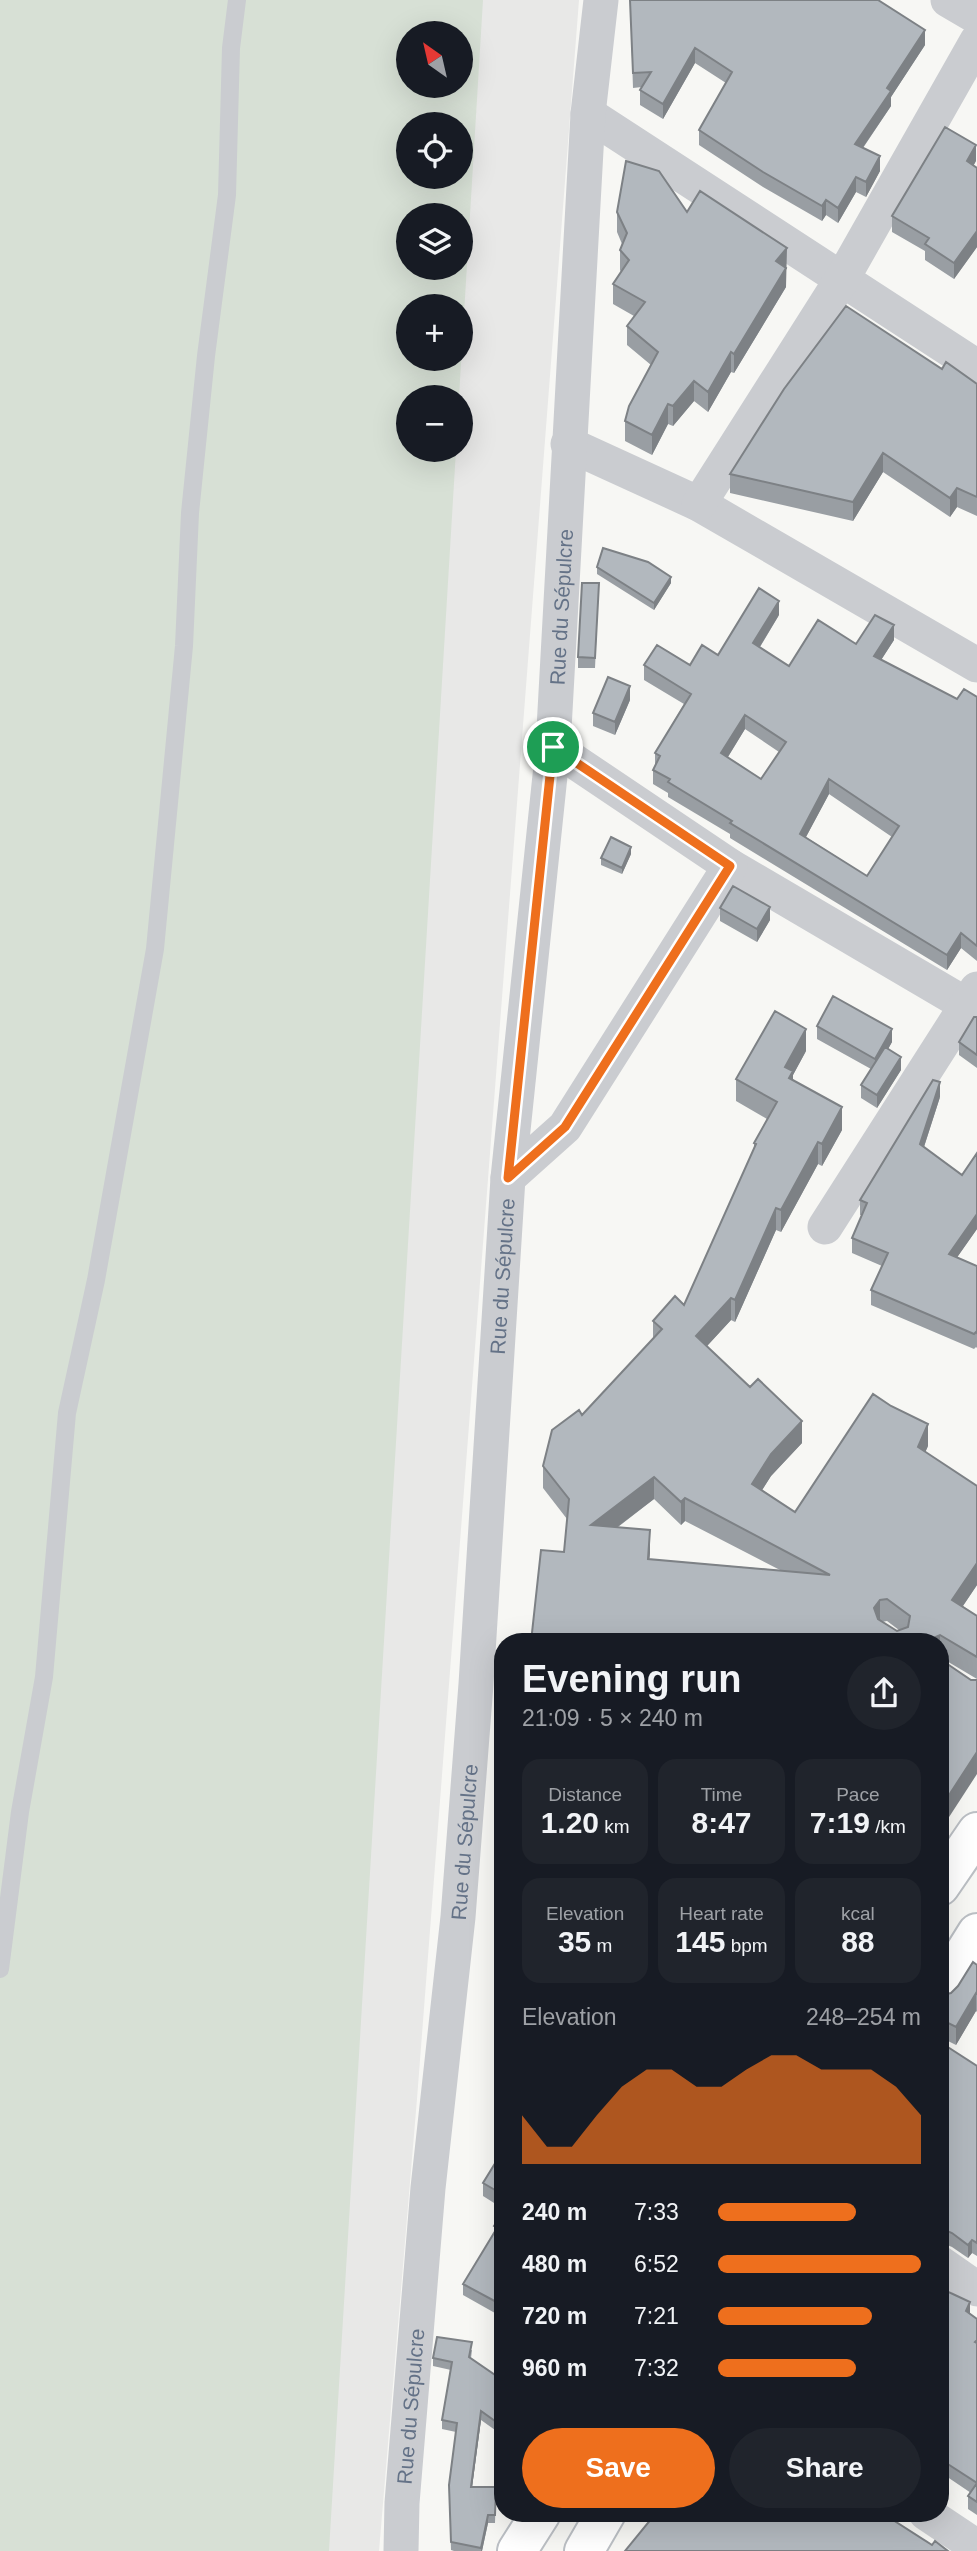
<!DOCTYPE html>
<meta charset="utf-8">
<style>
:root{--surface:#171b24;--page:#20242c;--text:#f1f3f6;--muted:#9ea1a6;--accent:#ee6f1d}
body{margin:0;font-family:Helvetica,sans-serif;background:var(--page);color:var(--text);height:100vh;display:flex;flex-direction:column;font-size:26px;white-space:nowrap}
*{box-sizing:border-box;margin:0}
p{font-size:23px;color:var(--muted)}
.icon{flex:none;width:38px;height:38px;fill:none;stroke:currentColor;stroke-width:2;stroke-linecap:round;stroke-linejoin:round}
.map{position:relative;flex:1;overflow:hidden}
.panel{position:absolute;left:494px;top:1633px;width:455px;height:889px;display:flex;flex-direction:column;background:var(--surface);border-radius:28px;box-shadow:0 7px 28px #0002}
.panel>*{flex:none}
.needle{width:46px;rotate:326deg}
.fabs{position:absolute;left:396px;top:21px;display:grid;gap:14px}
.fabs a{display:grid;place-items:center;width:77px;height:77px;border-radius:50%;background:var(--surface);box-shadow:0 7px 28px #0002;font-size:35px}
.pin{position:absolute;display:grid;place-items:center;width:60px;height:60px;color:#fff;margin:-30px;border:4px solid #fff;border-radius:50%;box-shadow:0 2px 7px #0007}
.round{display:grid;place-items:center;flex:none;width:74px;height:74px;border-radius:37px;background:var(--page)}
.overview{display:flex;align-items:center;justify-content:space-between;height:119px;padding:0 28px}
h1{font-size:38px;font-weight:700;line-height:52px}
.stats{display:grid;grid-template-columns:repeat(3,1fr);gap:10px;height:119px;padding:7px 28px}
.stats div{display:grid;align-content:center;border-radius:18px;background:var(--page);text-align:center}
.stats b{font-size:30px;font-weight:700}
.stats small{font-size:19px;font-weight:400}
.stats p{font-size:19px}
.chart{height:196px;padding:14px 28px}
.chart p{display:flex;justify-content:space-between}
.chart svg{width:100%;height:126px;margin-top:7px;fill:var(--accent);opacity:.7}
.button{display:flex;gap:14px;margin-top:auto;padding:14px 28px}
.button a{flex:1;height:80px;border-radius:42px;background:var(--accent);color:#fff;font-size:28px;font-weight:700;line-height:80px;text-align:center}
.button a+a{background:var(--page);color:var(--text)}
ul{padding:0 28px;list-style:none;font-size:23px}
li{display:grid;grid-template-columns:112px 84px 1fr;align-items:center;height:52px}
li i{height:18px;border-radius:9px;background:var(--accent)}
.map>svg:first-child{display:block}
</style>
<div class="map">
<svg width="977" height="2551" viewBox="0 0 977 2551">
<rect width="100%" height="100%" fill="#f7f7f4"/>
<path fill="#e8e8e7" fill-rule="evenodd" d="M0,0h579l-162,2099 -38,452h-379zM408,33h52v53h-52zM408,124h52v53h-52zM408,215h52v53h-52zM408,306h52v53h-52zM408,397h52v53h-52z"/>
<path fill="#d7e0d5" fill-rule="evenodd" d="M0,0h483l-24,397h-51v53h48l-127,2101h-329zM408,33h52v53h-52zM408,124h52v53h-52zM408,215h52v53h-52zM408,306h52v53h-52z"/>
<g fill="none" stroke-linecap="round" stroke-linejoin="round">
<g stroke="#bbbfc4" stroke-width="42">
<path id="secondary" d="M940,1886l37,-54
M940,1992l37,-59
M517,2551l24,-38
M584,2551l22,-38"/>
</g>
<path stroke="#caccd0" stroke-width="18" d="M0,1969l20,-157 24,-135 23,-264 29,-133 59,-331 29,-303 6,-133 16,-157 21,-161 4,-147 6,-48"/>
<g stroke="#caccd0" stroke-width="35">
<path d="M948,0l29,17"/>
<path d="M588,114l389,253"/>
<path d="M568,444l131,60 278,161"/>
<path d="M699,504l143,-225 135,-238"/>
<path d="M553,747l177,119 247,145"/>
<path d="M508,1178l57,-51 165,-261"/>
<path d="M825,1227l152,-238"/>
<path d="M940,2263l37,26"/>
<path d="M926,2513l51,34"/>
<path id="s1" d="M401,2551l1,-48 26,-315 30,-271 18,-233 32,-506 45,-431 35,-633 13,-114"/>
</g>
<use href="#secondary" stroke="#fff" stroke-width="38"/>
</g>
<path fill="#999ea3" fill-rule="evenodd" d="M630,0l295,45 -34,52v9l-28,42 17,23 -14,26 -10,-5 -18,31 -12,-8 -4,6 -59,-34 -64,-42v-15l27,-47 -31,-20 -32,56 -23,-14v-15l2,-3 -9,1z
M976,161l-3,5 4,2v79l-23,32 -29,-19v-9l-33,-19v-16z
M617,212h70l100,56 -1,1v18l-52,86 -3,-1 -23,40 -14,-11 -21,25 -5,-2 -16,31 -27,-14v-20l26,-56 -24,-20v-19l7,-10 -21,-12v-20l8,-12 -1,-2v-20l2,-6 -5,-12z
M942,369l35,15v132l-20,-9 -7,10 -67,-45 -30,49 -123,-28v-19z
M597,567l74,16 -17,27 -57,-36z
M599,583l-4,85h-17v-11z
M779,615l-19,32 29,19 67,-22 38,-4 -13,20 76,39 20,-2v264l-16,-13 -14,22 -217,-132v-4l-62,-37v-4l-15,-9v-14l2,-4v-13l29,-49 -40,-24v-15h46l28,-10zM745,729l34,23 -18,27 -33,-22zM829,794l63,43 -25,39 -61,-39z
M630,700l-15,35 -22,-9v-13z
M631,854l-9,20 -21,-9v-7z
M720,908l50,12 -13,22 -37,-21z
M977,1017v51l-18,-13v-13z
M817,1026l75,16 -4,7 13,21 -24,38 -16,-10v-13l10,-16 -54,-30z
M806,1051l-13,24v6l49,49 -20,36 -4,-2 -37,68 -5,-2 -41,92 -4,-2 -24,26 95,97 -31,33 -9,14 33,22 133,-66 -3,6 52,34v99l-14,21 14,10v63l-37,-22v-15l-376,-90 3,-33 -24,-31v-22l39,-51 71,-76v-18l31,-16 70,-157v-5l13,-24 -31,-18v-22zM654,1499l27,26 4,-4 95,49 -131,-11 1,-7 -32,-25zM887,1621l12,9 -2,1 -15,-9z
M940,1097l-16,50 38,28 15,-22v76l-20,28 20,9v82l-1,-1 -2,2 -103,-44v-15l11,-24 -30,-13v-15l10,-23h-2v-15z
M977,1965v47l-1,-1 -20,34 -16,-8v-39l11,-5z
M940,2042l37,24v190l-5,-3 -4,5 -16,-11 -12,-5z
M502,2152v56l-19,-12v-13z
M502,2214v103l-39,-22v-11l31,-50v-8z
M940,2288l37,31v196l-9,-6v-13l3,-3 -31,-21z
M472,2350l-1,8 30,21 1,-2v58l-21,-15 -9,67h24l-1,36h-7l-6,28h-28l-3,-1 -2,-65 7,-53 -14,-3v-9l9,-50 -18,-4v-8z"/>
<path fill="#7d8185" d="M925,30v15l-34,52v9l-36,53v-15l32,-56z
M695,48v15l-32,56v-15z
M976,145v16l-9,16v-16z
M880,156v15l-14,26v-15z
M856,177v15l-18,31v-15z
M826,200v15l-4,6v-15z
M977,231v16l-23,32v-16z
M787,248l-1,39 -52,86v-19l42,-93z
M731,352v20l-23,40v-20z
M694,381v20l-21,25v-20z
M668,404v20l-16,31v-20z
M883,453v19l-30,49v-19z
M957,488v19l-7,10v-19z
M671,577v6l-17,27v-7z
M779,601v14l-26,43v-15z
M894,625v15l-20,31v-15z
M630,686v14l-15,35v-13z
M745,715v14l-24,39v-15z
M829,779v15l-29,54v-14z
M631,847v7l-9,20v-6z
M770,907v13l-13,22v-13z
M961,933v15l-14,22v-15z
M806,1029v22l-13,24v18l-8,-26z
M892,1029v13l-17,30v-13z
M901,1057v13l-24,38v-13z
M940,1082v15l-20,62v-15z
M842,1107v23l-20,36v-22z
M818,1142v22l-37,68v-22z
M776,1208v22l-41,92v-22z
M977,1214v15l-28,40v-15z
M731,1298v22l-35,38v-22z
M802,1421v22l-31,33 -19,30v-22l19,-30z
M928,1424v22l-10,23v-22z
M654,1477v22l-63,48v-22z
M685,1498v23l-4,4v-23z
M650,1530v22l-2,29v-22z
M977,1563v22l-25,37v-22z
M880,1600v22l-6,-14z
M940,1635v22v-15h-10l1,-3z
M977,1752v22l-37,57v-22z
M976,1993v18l-20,34v-18z
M972,2240v13l-4,5v-13z
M970,2302v13l-4,-4z
M481,2411v9l-10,75v-8z
M488,2515v8l-6,28h-1z"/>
<path fill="#b2b8be" stroke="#7d8185" stroke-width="2" fill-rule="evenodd" d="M630,0h248l47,30 -38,58 4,3 -36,53 25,12 -14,26 -10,-5 -18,31 -12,-8 -4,6 -59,-34 -64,-42 33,-58 -37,-24 -32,56 -23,-14 11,-18 -18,1z
M945,127l31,18 -9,16 10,7v63l-23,32 -29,-19 4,-6 -37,-22z
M626,161l33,10 28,41 13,-21 87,57 -11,13 10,7 -52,86 -3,-2 -23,40 -14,-11 -21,25 -5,-2 -16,31 -27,-14 4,-15 29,-54 -31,-26 18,-24 -32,-18 16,-24 -9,-10 7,-17 -10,-21z
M846,306l96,63 4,-7 31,22v113l-20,-9 -7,10 -67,-45 -30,49 -123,-28 54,-85z
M603,548l45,14 23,15 -17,26 -57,-36z
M582,583h17l-4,75 -17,-1z
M759,588l20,13 -26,42 36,23 29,-46 38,24 19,-29 19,10 -20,31 83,43 7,-10 13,8v249l-16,-13 -14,22 -217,-132 2,-2 -64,-39 2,-3 -17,-9 7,-14 -5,-3 36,-59 -47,-29 13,-20 33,20 12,-20 16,10zM745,715l41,27 -25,37 -40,-26zM829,779l70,47 -32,50 -67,-42z
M608,677l22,9 -15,36 -22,-9z
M611,837l20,10 -9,21 -21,-10z
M733,886l37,21 -13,22 -37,-21z
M833,996l59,33 -17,30 -58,-33z
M775,1011l31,18 -21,38 8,4 -4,7 53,29 -20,37 -4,-2 -37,68 -5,-2 -41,92 -4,-2 -35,38 54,51 8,-8 44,42 -31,33 -19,30 43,28 78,-118 18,12 37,18 -10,23 59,39v77l-25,37 25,16v41l-37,-22 -9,4 -1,3h-399l10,-92 23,2 5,-53 -26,-33 9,-36 27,-20 3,5 80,-86 -9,-8 22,-25 9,9 72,-161 -2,-1 23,-41 -41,-23zM654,1477l27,25 4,-4 145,77 -182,-16 2,-29 -59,-5zM887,1599l23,17 -2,11 -11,4 -19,-12 -4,-11 6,-8z
M974,1017h3v38l-18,-13z
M885,1047l16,10 -24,38 -16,-10z
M933,1080l7,2 -20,62 42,31 15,-22v61l-28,40 28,12v67l-1,-1 -2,2 -103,-44 17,-37 -36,-15 15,-35 -7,-3z
M940,1659l31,21h6v72l-37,57z
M973,1962l4,3v29l-1,-1 -20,34 -16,-8v-21l2,-3 9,-2 7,-7z
M940,2042l37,24v177l-5,-3 -4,5 -16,-12 -12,-5z
M502,2152v42l-19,-11z
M502,2214v91l-39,-21 34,-56 -3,-2z
M940,2288l30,14 -4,9 11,8v21l-2,2 2,1v159l-9,-6 9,-13 -37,-24z
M437,2337l35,5 -3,15 32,22 1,-2v49l-21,-15 -10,76h25l-1,28h-7l-7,33 -30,-6 -2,-57 8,-62 -15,-3 10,-58 -19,-4z
M656,2513h226l50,32 3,-4 13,10h-323z"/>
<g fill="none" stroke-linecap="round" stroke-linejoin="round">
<g stroke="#fff" stroke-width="14">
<path id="route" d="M553,747l177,119 -165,261 -57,51z"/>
</g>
<use href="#route" stroke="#ee6f1d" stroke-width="9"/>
</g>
<g text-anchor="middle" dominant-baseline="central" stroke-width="7" stroke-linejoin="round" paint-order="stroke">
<g font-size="21" fill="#647287" stroke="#fff">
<text stroke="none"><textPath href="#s1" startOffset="1951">Rue du Sépulcre</textPath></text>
<text stroke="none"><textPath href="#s1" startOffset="1279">Rue du Sépulcre</textPath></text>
<text stroke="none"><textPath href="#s1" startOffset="712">Rue du Sépulcre</textPath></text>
<text stroke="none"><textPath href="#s1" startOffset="145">Rue du Sépulcre</textPath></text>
</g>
</g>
</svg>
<div class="fabs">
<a><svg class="needle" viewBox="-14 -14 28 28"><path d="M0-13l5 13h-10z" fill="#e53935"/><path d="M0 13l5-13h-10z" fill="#9ea1a6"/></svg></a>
<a><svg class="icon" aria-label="locate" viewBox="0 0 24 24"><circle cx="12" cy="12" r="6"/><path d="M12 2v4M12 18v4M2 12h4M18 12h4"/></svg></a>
<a><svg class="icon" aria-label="layers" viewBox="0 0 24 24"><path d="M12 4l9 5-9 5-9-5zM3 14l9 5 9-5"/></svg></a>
<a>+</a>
<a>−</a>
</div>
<div class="pin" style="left:553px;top:747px;background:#1e9e55"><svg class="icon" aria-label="arrive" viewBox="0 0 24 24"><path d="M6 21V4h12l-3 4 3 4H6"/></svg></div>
<section class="panel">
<div class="overview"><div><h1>Evening run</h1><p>21:09 · 5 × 240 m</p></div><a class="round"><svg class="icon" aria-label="share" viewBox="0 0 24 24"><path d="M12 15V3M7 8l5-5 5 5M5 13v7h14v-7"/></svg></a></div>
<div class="stats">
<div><p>Distance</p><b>1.20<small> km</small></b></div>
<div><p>Time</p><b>8:47</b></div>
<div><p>Pace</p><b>7:19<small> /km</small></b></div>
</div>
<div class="stats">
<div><p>Elevation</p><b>35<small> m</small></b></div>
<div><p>Heart rate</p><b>145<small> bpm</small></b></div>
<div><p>kcal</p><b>88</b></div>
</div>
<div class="chart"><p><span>Elevation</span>248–254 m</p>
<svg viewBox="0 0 160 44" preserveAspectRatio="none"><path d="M0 44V27L10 38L20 38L30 27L40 17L50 11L60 11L70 17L80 17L90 11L100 6L110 6L120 11L130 11L140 11L150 17L160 27V44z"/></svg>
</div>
<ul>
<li><b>240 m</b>7:33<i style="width:68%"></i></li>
<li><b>480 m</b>6:52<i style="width:100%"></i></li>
<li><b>720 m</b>7:21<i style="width:76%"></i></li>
<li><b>960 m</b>7:32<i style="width:68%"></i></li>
</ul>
<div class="button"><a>Save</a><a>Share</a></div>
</section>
</div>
